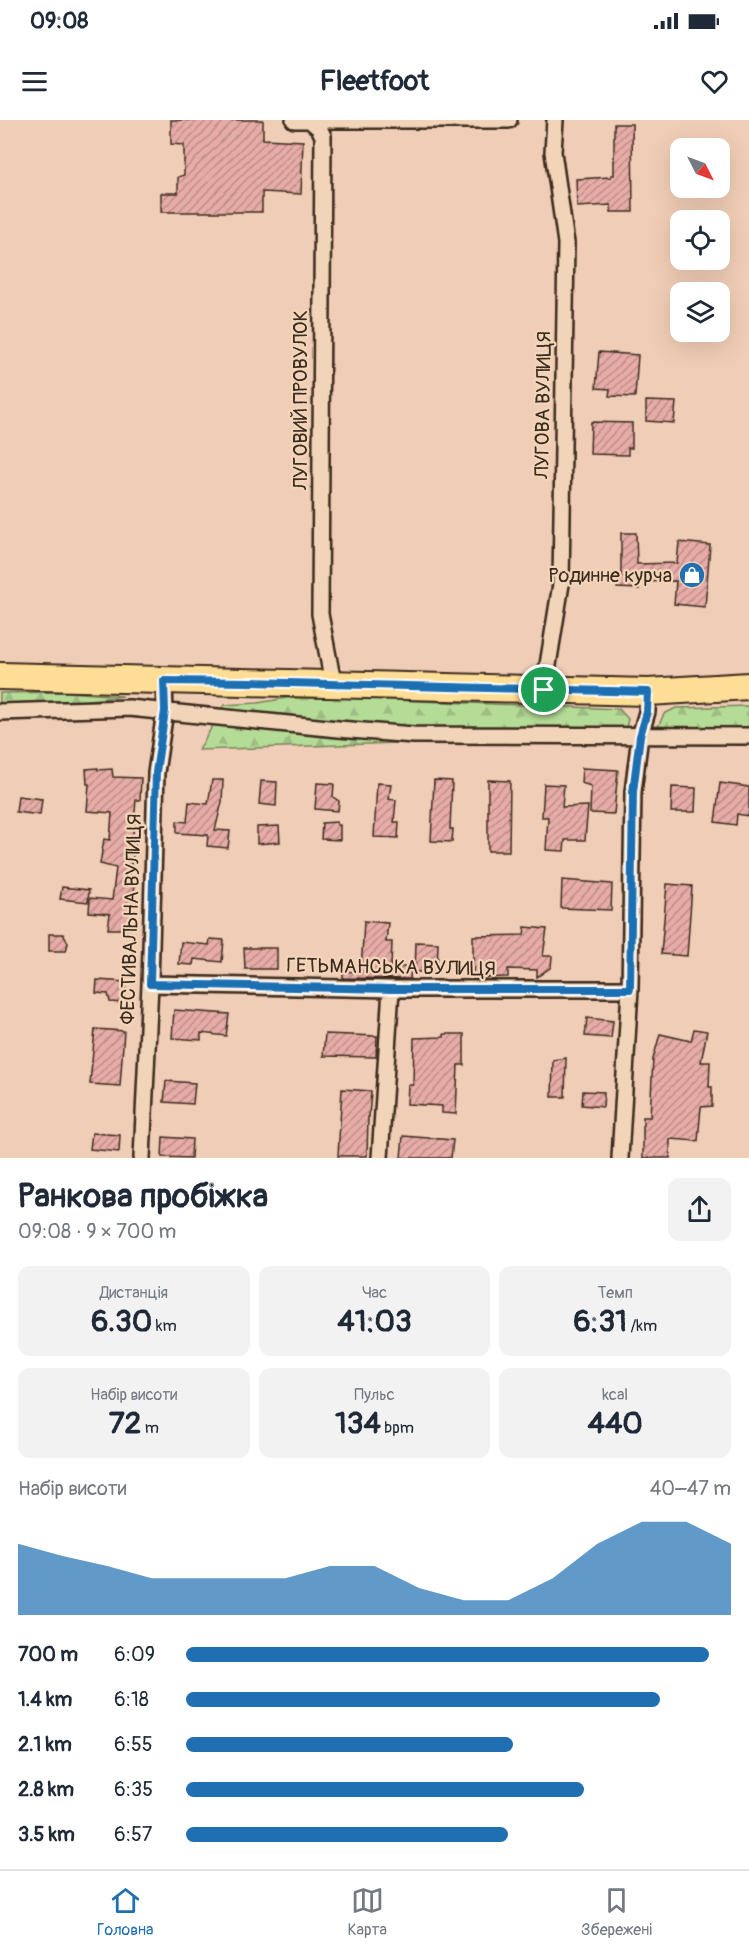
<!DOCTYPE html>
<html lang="uk">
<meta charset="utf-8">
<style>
:root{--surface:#fff;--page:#f2f2f3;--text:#1f2937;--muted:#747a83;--line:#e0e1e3;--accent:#1f6fb2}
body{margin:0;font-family:Pangolin,sans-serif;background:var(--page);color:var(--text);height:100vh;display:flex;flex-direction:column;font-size:22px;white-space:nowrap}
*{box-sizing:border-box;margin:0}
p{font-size:20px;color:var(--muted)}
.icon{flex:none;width:33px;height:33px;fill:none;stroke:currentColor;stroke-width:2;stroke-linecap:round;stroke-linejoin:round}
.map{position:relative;height:1038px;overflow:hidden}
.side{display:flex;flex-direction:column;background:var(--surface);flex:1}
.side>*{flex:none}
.needle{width:39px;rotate:132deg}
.buttons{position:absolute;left:670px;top:18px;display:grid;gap:12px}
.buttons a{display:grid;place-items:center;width:60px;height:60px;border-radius:12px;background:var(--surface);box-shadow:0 6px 24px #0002;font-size:30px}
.pin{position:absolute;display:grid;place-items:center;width:51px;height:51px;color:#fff;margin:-26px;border:3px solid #fff;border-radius:50%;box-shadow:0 2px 6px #0007}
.round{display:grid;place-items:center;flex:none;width:63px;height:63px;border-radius:12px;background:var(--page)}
.headline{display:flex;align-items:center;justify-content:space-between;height:102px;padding:0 18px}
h1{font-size:33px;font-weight:700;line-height:45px}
.stats{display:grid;grid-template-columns:repeat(3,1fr);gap:9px;height:102px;padding:6px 18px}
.stats div{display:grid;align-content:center;border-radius:12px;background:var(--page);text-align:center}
.stats b{font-size:30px;font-weight:700}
.stats small{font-size:16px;font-weight:400}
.stats p{font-size:16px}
.chart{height:168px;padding:12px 18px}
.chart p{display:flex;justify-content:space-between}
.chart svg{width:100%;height:108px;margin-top:6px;fill:var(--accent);opacity:.7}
ul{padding:0 18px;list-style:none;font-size:20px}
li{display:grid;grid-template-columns:96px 72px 1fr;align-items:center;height:45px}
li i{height:15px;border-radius:8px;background:var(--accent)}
.status{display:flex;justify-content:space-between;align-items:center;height:42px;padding:0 30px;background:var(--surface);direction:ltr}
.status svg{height:16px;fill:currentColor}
header{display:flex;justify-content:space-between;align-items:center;height:78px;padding:0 18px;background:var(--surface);font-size:27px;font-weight:700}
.dock{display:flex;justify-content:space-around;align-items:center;height:84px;border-top:2px solid var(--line);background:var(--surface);font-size:16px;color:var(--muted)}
.dock a{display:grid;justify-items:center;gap:3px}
.dock .selected{color:var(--accent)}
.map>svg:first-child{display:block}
</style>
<div class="status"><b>09:08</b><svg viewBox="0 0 49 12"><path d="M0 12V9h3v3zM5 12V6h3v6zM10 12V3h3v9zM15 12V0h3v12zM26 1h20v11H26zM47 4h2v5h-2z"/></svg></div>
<header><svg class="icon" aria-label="menu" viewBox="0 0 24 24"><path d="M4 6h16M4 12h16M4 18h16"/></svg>Fleetfoot<svg class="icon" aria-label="heart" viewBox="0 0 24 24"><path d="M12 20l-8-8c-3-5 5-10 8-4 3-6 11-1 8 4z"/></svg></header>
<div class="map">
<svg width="749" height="1038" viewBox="0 0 749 1038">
<defs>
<pattern id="forest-firs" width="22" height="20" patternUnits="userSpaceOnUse" patternTransform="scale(1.5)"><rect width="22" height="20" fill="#b5dc97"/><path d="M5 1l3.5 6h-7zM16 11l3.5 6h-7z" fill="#9dbd82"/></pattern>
<pattern id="building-hatch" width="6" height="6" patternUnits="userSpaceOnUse" patternTransform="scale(1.5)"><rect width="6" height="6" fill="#e7aca8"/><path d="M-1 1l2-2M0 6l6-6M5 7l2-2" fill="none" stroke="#bc8c88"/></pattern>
</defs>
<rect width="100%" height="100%" fill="#f0cdb6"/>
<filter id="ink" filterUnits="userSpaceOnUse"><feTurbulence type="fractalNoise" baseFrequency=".0167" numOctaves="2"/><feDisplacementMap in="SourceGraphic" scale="12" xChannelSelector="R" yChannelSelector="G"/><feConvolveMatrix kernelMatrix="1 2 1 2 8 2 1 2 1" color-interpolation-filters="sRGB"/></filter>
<g filter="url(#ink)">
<path fill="url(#forest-firs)" stroke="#78835a" stroke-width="1.5" d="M67,572l56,4 -51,6 -72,5v-14z
M287,578h56l276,11 9,10 -4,16 -425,15 25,-45 34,-2z
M749,586v27h-94l9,-19 12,-6z"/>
<path fill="url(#building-hatch)" stroke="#3b2a1e" stroke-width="1.5" d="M171,0h92v19l40,2 -2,53 -39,-2v20h-101v-19h17v-16l6,-2v-30l-13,-1z
M614,4h18l1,88h-22v-7l-34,2 -1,-28 35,-2v-2h3z
M599,232l39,3 -3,42 -26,-1 1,-7 -14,-1z
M646,281l30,1 -2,21 -28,-2z
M591,302l41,1v25h-4v7l-38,-1z
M621,413h15l1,31 40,-1 2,-21 31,3 -5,62 -31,-3 2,-23 -37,1v7l-22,-1 1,-12h3z
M98,648v2l14,-1 1,8 28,1 -1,22h-4l-4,45h3l-8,40h8l-6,44h-21l2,-15 -21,-2 1,-14 22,2 4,-32 -16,-4 4,-25 6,1 2,-27 -25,-2 2,-27h-2l-1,-15z
M582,648l36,2 -4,44 -24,-1 1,-27 -10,-3z
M212,660h11l-1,22 -7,28 15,1 -2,17 -21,-2 1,-11 -31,-2v-12l10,1 2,-20 19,2z
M434,660l18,1 -2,48h3l-1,13 -21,-1z
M488,660l22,1 -1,70h-21z
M261,661l16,1 -1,24 -17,-2z
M317,663l17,1 -1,13 6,4 -1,10 -23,-2z
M377,663l14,1 -2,15 7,1 -2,22h5l-1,16 -24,-1z
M720,663l29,4v29l-12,-2 -1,11 -21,-3z
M544,664l20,1 -2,22 26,-1 -3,34h-20l-1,11 -18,-1 2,-33h-6z
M672,667l24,1 -1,24h-24z
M18,676l24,3 -2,16 -24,-3z
M337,702v3h3v15l-19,-1 1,-16z
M279,706l1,16 -23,2v-17z
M562,760l50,4 -1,26 -50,-2z
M667,764l25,2 -5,70 -26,-2z
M62,767l27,3 -1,12 -28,-3z
M364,801l24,2 -2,19h6l-1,25h20l-1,12 -67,-1v-6l18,-1z
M525,807l22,2 -4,27h9l-1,11 -14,10v-7l-29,-1v8l-35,1v-42l51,-1z
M49,814h14l5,9 -2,8h-17z
M210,819l14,1 -2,22 -28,-3 -1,6 -14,-1 2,-22 28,3z
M416,822l22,1 -1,29h-22z
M244,828h33v21h-32z
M97,860l29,2 -2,21 -14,-1 -2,-8 -12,-1z
M174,890l55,4 -3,22 -25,-3v7l-29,-2z
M587,898l26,3 -2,17 -26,-2z
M95,909l29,2 -4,55 -30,-2z
M694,909l13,2 -6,31h9l-1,25h3v19l-11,1 -3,34 -28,-2v19h-27v-41h7l3,-58 7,-25 31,7z
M325,914l52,2 -1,21 -53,-1z
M444,914h20v31h-6l-2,49 -14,-1v-7l-35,-2 1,-19h5l1,-47 30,-1z
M566,938l-1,39h-13l1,-37z
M166,961l29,2 -2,21 -29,-2z
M342,969l29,2 -2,26h-1l-1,39h-29z
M583,971l21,1 -1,15 -21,-2z
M92,1013l28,2 -1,17 -29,-3z
M403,1016l50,4 -2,18h-50z
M163,1017l29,2 -1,19 -29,-1z"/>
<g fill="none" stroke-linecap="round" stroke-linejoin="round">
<g stroke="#3b2a1e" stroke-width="20">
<path id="street" d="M294,0h215
M311,1l8,7 4,8 -3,478 13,69
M544,570l17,-106 5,-341 -13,-91 2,-32
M0,592l129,-4 209,21 76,6 335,1
M150,864l241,5h239
M142,1038l8,-174 6,-211 9,-62 -1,-30
M380,1038l11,-169
M620,1038l10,-169 3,-197 7,-56 7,-24 1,-20"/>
</g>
<g stroke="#3b2a1e" stroke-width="30">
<path id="primary" d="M0,556l648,16 101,-6"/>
</g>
<use href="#street" stroke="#f2d5b9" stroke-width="15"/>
<use href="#primary" stroke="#fedd96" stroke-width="26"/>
</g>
</g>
<g fill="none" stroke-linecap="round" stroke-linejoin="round" filter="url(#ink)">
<g stroke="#fff" stroke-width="12">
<path id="route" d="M164,561l86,1 398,10 -1,20 -7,24 -7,56 -3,197h-239l-241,-5 6,-212 9,-61z"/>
</g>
<use href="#route" stroke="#1f6fb2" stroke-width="8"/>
</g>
<defs>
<g id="shop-disc" transform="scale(1.35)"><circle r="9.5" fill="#1f6fb2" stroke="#f2d5b9"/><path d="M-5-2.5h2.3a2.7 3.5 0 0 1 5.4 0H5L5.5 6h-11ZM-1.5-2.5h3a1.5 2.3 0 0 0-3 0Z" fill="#fff"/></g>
</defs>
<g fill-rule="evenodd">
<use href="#shop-disc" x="692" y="455"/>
</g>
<g text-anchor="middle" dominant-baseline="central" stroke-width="4.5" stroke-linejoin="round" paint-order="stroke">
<g font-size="20" fill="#3b2a1e" stroke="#f2d5b9">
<text transform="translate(300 280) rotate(-90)">ЛУГОВИЙ ПРОВУЛОК</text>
<text transform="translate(543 285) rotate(-89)">ЛУГОВА ВУЛИЦЯ</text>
<text transform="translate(131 799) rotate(-88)">ФЕСТИВАЛЬНА ВУЛИЦЯ</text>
<text transform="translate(391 847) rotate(1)">ГЕТЬМАНСЬКА ВУЛИЦЯ</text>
</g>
<g font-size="20" fill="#3b2a1e" stroke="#f2d5b9" text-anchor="end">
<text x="672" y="455">Родинне курча</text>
</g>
</g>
</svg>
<div class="buttons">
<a><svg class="needle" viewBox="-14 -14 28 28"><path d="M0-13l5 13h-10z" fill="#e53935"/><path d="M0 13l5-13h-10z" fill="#747a83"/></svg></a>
<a><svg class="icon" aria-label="locate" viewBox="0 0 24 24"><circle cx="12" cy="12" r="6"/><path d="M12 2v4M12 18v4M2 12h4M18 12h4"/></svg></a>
<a><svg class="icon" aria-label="layers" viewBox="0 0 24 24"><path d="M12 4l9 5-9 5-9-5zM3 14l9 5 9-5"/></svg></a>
</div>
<div class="pin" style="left:544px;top:570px;background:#1e9e55"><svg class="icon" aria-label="arrive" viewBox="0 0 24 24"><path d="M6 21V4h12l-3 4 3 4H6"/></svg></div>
</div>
<section class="side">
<div class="headline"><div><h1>Ранкова пробіжка</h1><p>09:08 · 9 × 700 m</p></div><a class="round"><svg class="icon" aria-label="share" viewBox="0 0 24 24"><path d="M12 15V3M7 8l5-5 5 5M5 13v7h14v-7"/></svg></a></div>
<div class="stats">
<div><p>Дистанція</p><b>6.30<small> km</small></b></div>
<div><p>Час</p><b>41:03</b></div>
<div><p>Темп</p><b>6:31<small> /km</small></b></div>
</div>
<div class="stats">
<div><p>Набір висоти</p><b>72<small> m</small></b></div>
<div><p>Пульс</p><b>134<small> bpm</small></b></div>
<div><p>kcal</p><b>440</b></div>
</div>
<div class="chart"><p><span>Набір висоти</span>40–47 m</p>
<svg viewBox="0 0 160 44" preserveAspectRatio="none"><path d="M0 44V15L10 20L20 24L30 29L40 29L50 29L60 29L70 24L80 24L90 33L100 38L110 38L120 29L130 15L140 6L150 6L160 15V44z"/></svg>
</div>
<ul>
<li><b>700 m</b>6:09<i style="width:96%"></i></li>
<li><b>1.4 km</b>6:18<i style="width:87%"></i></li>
<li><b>2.1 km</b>6:55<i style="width:60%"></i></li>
<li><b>2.8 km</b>6:35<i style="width:73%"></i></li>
<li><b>3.5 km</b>6:57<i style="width:59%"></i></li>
</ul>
</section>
<nav class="dock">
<a class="selected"><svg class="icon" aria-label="home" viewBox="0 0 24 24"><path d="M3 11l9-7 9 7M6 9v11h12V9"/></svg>Головна</a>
<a><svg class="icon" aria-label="map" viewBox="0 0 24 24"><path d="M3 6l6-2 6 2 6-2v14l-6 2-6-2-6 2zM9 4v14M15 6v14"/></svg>Карта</a>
<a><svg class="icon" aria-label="saved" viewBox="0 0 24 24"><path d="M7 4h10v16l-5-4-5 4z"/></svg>Збережені</a>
</nav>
